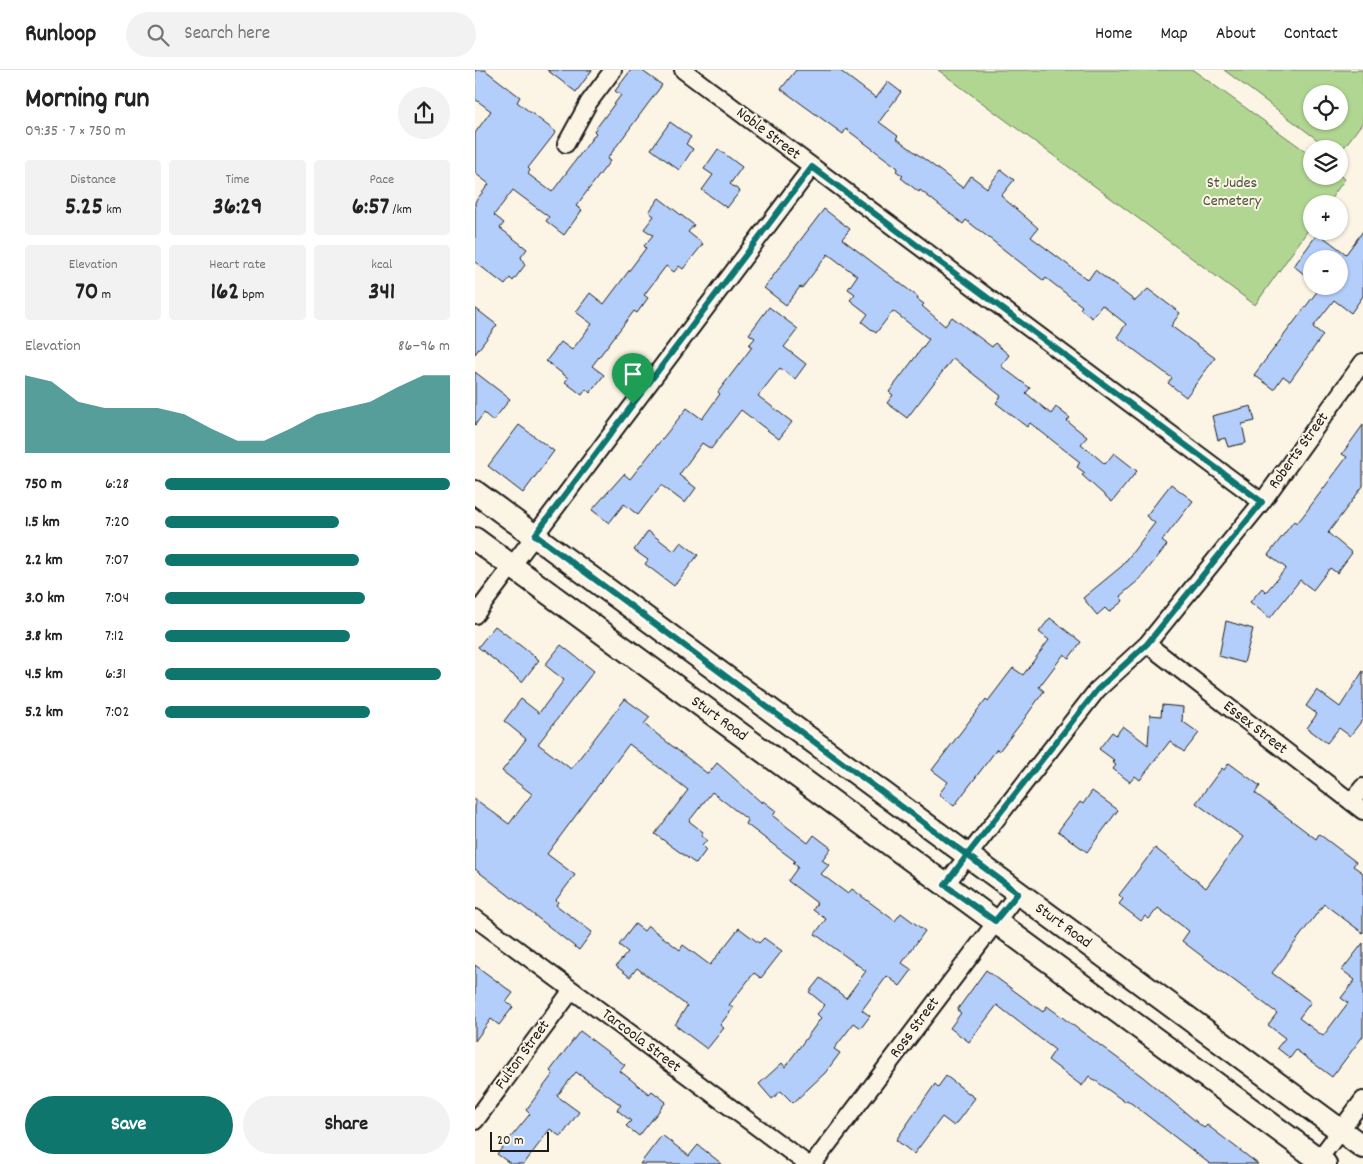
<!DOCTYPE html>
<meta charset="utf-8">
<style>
:root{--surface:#fff;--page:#f2f2f2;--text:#222;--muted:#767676;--line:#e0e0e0;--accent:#0f766e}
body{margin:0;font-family:Dekko,sans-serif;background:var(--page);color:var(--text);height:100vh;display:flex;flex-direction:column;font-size:19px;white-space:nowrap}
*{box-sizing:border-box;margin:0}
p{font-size:16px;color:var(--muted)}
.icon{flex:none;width:28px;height:28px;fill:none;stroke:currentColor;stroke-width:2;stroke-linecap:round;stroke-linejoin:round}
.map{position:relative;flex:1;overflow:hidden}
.sheet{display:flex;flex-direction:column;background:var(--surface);width:475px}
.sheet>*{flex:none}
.fabs{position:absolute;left:828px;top:15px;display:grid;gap:10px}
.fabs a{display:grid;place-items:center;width:45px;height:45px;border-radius:50%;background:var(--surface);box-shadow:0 1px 4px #0004;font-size:25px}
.scale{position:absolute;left:15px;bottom:12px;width:59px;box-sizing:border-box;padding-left:5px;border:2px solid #1c1c1c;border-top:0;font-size:14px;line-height:18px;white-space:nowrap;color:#1c1c1c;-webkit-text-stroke:4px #fcf5e5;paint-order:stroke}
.pin{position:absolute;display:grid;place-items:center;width:42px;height:42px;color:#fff;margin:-51px -21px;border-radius:50% 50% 50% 0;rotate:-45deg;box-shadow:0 0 5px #0007}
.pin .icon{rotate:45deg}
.round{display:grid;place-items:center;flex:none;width:52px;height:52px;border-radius:26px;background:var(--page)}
.head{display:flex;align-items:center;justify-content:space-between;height:85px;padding:0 25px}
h1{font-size:28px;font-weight:700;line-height:38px}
.stats{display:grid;grid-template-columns:repeat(3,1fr);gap:8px;height:85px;padding:5px 25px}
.stats div{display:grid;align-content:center;border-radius:5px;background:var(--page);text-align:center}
.stats b{font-size:25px;font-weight:700}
.stats small{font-size:14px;font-weight:400}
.stats p{font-size:14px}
.chart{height:140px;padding:10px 25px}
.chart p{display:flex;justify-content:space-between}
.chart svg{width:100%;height:90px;margin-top:5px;fill:var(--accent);opacity:.7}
.primary-button{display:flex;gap:10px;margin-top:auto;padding:10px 25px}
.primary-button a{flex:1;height:58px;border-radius:30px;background:var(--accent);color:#fff;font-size:20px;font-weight:700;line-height:58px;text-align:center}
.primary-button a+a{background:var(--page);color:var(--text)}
ul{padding:0 25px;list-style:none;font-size:16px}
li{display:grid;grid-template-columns:80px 60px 1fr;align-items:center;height:38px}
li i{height:12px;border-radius:6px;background:var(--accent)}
header{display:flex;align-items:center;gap:30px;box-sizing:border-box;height:70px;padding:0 25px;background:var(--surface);border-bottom:1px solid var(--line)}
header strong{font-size:24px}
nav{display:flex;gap:28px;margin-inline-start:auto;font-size:18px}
.search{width:350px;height:45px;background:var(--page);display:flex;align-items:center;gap:12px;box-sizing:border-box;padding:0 18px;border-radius:28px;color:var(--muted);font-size:19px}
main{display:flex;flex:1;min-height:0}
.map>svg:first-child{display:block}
</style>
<header>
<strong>Runloop</strong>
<div class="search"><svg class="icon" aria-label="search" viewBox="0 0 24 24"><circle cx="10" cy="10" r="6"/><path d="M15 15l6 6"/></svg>Search here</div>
<nav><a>Home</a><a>Map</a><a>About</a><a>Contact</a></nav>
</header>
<main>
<section class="sheet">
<div class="head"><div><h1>Morning run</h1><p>09:35 · 7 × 750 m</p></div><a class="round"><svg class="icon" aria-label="share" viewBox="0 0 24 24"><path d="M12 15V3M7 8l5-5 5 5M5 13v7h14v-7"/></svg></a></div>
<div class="stats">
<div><p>Distance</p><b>5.25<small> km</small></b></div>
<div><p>Time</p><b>36:29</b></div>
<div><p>Pace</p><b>6:57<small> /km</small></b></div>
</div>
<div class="stats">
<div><p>Elevation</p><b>70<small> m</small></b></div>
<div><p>Heart rate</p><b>162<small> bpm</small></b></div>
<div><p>kcal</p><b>341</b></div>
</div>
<div class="chart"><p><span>Elevation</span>86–96 m</p>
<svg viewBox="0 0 160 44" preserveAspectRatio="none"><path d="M0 44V6L10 9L20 19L30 22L40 22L50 22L60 25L70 32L80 38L90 38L100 32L110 25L120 22L130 19L140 12L150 6L160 6V44z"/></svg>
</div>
<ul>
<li><b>750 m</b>6:28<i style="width:100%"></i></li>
<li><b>1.5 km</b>7:20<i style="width:61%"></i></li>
<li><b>2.2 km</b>7:07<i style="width:68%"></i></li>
<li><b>3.0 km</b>7:04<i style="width:70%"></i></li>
<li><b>3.8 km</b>7:12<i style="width:65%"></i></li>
<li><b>4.5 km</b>6:31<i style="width:97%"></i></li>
<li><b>5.2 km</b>7:02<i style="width:72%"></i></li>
</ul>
<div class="primary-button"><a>Save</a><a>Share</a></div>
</section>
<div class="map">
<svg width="888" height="1094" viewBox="0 0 888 1094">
<rect width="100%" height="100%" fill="#fcf5e5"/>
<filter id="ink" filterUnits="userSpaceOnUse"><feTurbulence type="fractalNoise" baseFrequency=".02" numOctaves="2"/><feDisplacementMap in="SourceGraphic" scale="10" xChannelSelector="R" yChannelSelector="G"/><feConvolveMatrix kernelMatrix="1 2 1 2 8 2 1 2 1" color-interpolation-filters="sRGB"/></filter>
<g filter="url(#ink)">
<path fill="#b1d691" stroke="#667956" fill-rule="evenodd" d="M463,0h255l118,85v21l28,-1 6,4 -18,25h-16v22l-56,79z
M749,0h139v52l-24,32v-5h-9zM836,24h28v27h-28z"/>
<path fill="#b4cefb" stroke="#1c1c1c" d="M0,0h10l35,27 -3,5 39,30 -28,36 2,2 -2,4 24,18 44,-59 -2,-2 27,-36 -6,-4 16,-21h10l21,15 -55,74 3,2 -34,45 6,4 -18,25 -18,-14 3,-4 -36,-27 -19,25 10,8 -4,5 27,21 -6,8 4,8 -12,16 -3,-3 -5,7 -30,-23v-60l14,-18 -14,-11v-40l16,-22 -16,-12z
M72,0h45l-16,22z
M321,0h43l37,28 12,-16 13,10 -22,30 19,14 -2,2 67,50 8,-12 16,12 14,-18 13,10 -13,16 37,32 -7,9 57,43 7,-10 40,31 13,-12 32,24 -9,13 44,32 -29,39 -18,-14 4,-5 -55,-41 9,-13 -24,-19 -10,13 -12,-9 2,-3 -36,-28 -2,3 -78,-61 -3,4 -43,-34 -1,2 -18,-14 2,-2 -7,-5 2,-3 -52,-39 -3,5 -62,-45z
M195,52l21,15 -5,7 7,5 -14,21 -28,-21z
M243,79l24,18 -12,17 10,7 -13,17 -25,-18 11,-15 -9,-6z
M184,128l35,27 -6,7 15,12 -20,25 -4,-3 -5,6 -8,-6 -22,29 4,3 -11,15 -3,-2 -42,55 12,9 -14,18 -4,-4 -4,6 -17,-13 3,-4 -22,-17 15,-19 11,8 20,-26 -16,-12 14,-19 14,11 42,-56 -2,-2 9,-11 -9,-6 10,-13 -5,-4z
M349,139l26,20 -8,10 76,58 -1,2 7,5 -2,2 23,20 7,-9 40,30 3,-4 14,12 -8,11 29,22 -4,5 25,21 5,-7 14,11 -3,3 20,16 -6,7 11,9 13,11 9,-11 23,18 -25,31 -30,-27 3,-2 -8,-6 3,-5 -50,-39 -3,4 -31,-24 5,-7 -48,-38 -46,60 -20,-15 6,-8 -4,-3 40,-53 -36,-28 -17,22 -14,-11 6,-8 -18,-14 5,-6 -7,-5 9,-13 -29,-22 -26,34 -2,-1 -14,18 -22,-17z
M888,161v65l-12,17 -17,-13 -21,27 10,8 -33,46 -7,-5 -9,13 -20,-14 65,-86 -3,-3h23v-27h-28v21l-17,-14 24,-33 28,21z
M294,237l29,22 -14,18 22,17 -11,15 -15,-11 -22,28 34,26 -13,17 -38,-29 -30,39 -9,-6 -23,32 17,13 -11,15 -24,-18 -23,30 -14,-11 -15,19 -17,-13 32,-36 6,5 57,-71 15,11 18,-25 -2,-2 34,-45 -3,-2 6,-7 -6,-4z
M0,238l22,17 -22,29z
M0,302l35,27 -17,22 -9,-8 -9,12z
M776,336l4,15 -13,3 4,19 -18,4 -3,-9 -7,2 -6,-24z
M44,355l35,26 -31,42 -35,-27z
M888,355v61l-35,47 24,20 -15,20 -7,-5 -17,22 -13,-10 -30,38 -20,-16 12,-14 4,4 20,-24 -18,-13 26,-34 3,2 6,-7 44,-59 -5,-3z
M696,414l22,17 -31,40 5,4 -27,34 -20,17 3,5 -14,11 -4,-4 -8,7 -14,-17 39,-32 33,-43 -9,-7z
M173,461l26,20 7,-9 17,13 -24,31 -29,-22 3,-4 -14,-10z
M575,548l31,24 -12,16 -5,-4 -25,33 5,4 -22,31 -23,29 -2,-2 -43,57 -15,-12 9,-12 -16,-12 54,-71 2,2 25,-33 10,7 26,-35 -10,-8z
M751,551l27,8 -9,34 -25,-7z
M20,556l44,34 -17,22 -44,-35z
M86,575l33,26 -56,73 33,25 54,-70 25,18 -6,7 64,50 9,-11 45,40 1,-2 13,10 -3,5 35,27 6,-8 17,13 -9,12 7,5 -8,9 27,20 4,-5 43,32 6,-8 24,18 -23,32 10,7 -12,16 -13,-10 -25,34 8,6 -9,12 -7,-5 -20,26 6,4 -15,20 -32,30 -12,-12 -9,8 -13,-15 23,-21 3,4 36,-49 -4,-4 8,-9 -16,-13 11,-14 26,20 20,-27 -51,-37 11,-15 -13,-9 4,-7 -29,-22 10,-14 -5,-4 2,-2 -49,-37 2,-4 -36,-28 -23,29 14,11 -2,4 6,4 -5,6 4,4 -10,14 -41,-30 33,-44 -59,-46 -82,110 28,21 -19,25 2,2 -2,3 36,27 -13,18 -104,-81v-70l34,25 23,-30 -30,-23 24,-32 -22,-18 17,-22 18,14 25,-33 -19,-15z
M888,601v48l-13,17 -11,-8 -12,15 -20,-15 10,-14 -11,-8 11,-16 23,17z
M687,635l21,2 -1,14 17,12 -15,19 -14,-11 -30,39 -5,-4 -5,6 -17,-13 3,-4 -4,-3 2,-2 -15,-11 13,-17 4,3 7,-9 25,19 2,-30 11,1z
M754,693l31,23 -5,7 61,46 3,-5 37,28 -3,4 10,7v60l-39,-29 -52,69 39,29 -12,16 24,18 25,-33 -7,-5 14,-18 -13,-10 21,-27v93l-31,41 -36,-27 -6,8 -13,-10 8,-10 -17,-13 9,-12 -95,-72 7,-10 -31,-23 -9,11 -4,-3 -4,5 -22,-17 4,-5 -4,-4 36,-47 51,40 37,-51 -47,-34 26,-35 2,2z
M617,721l26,19 -31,42 -29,-21 22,-29 3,2z
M160,854l9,7 4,-5 32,24 3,-5 27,20 29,-37 20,15 5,-5 18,13 -21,27 -7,-5 -25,32 4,3 -13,17 4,3 -17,21 -32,-24 12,-19 -50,-38 -7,9 -14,-11 12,-14 -9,-7z
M0,895l38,28 -7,9 7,5 -14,18 -8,-6 -16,22z
M511,900l57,42 4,-6 96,71 61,51 3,-3 51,39h-48l-83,-64 -2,2 -36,-26 -7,10 -34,-26 7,-10 -58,-45 -28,37 -19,-14 11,-15 -4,-3z
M105,961l45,34 -5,6 29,23 3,-3 14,11 -27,34 -13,-10 5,-5 -14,-11 4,-5 -45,-33 -19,24 22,16 -18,25 -11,-8 -26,35h-13l-14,-10 33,-40 -4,-4 27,-36 -3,-3z
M471,1006l29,22 -21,28 -12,-9 -28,37 -18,-14 39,-56 3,3z
M187,1065l27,21 9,-11 24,19h-82z"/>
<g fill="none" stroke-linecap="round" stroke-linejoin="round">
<g stroke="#1c1c1c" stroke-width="20">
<path id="street" d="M208,0l579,432
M91,74l23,-42 24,-32
M0,545l337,-448
M672,574l216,167
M876,732l12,-15
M470,815l152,-195 50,-46 115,-142 101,-140
M0,848l332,246
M0,1051l97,-131
M844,1089l44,-59
M338,1094l205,-271"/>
</g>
<g stroke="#1c1c1c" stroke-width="26">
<path id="secondary" d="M0,422l888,655
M0,469l850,625"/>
</g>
<use href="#street" stroke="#fcf5e5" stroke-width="16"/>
<use href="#secondary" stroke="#fcf5e5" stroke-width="22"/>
</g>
</g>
<g fill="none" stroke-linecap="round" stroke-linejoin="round" filter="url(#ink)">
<g stroke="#fff" stroke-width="10">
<path id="route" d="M158,334l-98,131 432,320 -22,30 50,36 23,-28 -51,-38 130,-165 50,-46 115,-142 -450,-335 -179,237"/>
</g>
<use href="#route" stroke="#0f766e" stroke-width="6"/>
</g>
<g text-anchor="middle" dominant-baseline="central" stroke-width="4" stroke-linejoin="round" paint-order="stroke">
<g font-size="16" fill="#1c1c1c" stroke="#fcf5e5">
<text transform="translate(293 64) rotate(37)">Noble Street</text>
<text transform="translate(824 381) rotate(-54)">Roberts Street</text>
<text transform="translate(244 649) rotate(36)">Sturt Road</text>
<text transform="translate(780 658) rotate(38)">Essex Street</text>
<text transform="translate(588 856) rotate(36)">Sturt Road</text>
<text transform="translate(440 958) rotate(-53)">Ross Street</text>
<text transform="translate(166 971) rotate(37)">Tarcoola Street</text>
<text transform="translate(48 985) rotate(-54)">Fulton Street</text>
</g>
<g font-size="16" fill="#49543f" stroke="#fcf5e5">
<text x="757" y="113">St Judes<tspan x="757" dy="18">Cemetery</tspan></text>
</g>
</g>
</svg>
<div class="fabs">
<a><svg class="icon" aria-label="locate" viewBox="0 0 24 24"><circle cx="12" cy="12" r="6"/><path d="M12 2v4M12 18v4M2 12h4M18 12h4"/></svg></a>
<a><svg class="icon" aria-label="layers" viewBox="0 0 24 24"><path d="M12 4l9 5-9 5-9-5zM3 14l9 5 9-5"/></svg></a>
<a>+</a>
<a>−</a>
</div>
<div class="scale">20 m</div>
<div class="pin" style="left:158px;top:334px;background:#1e9e55"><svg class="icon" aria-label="arrive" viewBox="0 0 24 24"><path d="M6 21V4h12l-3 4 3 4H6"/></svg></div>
</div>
</main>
